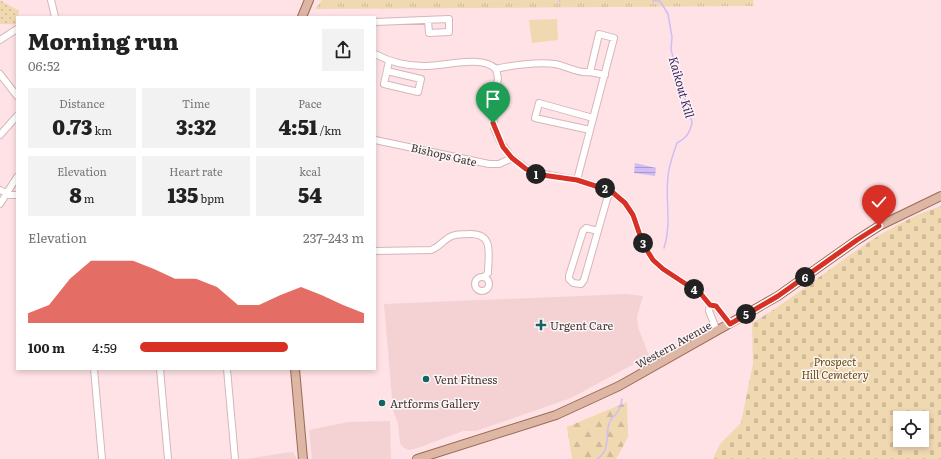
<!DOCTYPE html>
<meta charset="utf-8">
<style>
:root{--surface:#fff;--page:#f2f2f2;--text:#222;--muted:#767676;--accent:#d93025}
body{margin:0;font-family:Literata,serif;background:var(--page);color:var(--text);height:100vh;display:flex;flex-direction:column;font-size:15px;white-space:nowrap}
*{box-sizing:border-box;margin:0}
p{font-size:13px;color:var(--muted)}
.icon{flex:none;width:22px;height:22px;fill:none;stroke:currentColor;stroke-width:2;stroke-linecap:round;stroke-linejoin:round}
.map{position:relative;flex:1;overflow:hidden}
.drawer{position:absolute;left:16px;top:16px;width:360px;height:354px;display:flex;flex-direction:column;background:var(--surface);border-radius:0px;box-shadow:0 2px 6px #0003}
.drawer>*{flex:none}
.controls{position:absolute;left:893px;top:411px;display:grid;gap:8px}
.controls a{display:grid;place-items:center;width:36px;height:36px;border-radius:0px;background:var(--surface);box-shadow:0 2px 6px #0003;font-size:20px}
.pin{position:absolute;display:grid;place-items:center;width:34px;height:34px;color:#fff;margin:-41px -17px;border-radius:50% 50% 50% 0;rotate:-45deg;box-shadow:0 0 4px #0007}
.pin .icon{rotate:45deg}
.km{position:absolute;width:20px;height:20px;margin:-10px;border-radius:50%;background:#222;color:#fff;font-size:11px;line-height:20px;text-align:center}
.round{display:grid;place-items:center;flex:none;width:42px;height:42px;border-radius:0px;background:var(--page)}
.head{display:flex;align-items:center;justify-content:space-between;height:68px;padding:0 12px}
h1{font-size:22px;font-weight:800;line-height:30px}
.figures{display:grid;grid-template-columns:repeat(3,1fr);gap:6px;height:68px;padding:4px 12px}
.figures div{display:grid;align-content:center;border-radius:0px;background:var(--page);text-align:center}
.figures b{font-size:20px;font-weight:800}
.figures small{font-size:11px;font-weight:400}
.figures p{font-size:11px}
.chart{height:112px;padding:8px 12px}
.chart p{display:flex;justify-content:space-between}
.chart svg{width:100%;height:72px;margin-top:4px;fill:var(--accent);opacity:.7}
ul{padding:0 12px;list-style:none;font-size:13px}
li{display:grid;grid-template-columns:64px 48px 1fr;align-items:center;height:30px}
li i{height:10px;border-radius:5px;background:var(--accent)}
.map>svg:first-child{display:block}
</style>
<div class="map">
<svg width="941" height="459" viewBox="0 0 941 459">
<defs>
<pattern id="grass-tufts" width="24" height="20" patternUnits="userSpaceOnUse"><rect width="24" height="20" fill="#f0d8b1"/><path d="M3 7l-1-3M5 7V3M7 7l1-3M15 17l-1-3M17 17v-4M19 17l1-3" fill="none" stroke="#cfba99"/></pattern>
<pattern id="forest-firs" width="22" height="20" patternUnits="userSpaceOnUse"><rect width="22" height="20" fill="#f0d8b1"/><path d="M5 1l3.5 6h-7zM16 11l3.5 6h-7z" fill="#cfba99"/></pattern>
<pattern id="cemetery-stones" width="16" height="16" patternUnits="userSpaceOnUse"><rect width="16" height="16" fill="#f0d8b1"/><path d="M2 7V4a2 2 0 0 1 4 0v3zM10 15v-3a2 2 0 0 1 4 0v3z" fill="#cfba99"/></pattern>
<pattern id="park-dots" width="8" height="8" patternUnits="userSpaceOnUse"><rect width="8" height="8" fill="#f0d8b1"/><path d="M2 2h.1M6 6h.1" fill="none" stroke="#cfba99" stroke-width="1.8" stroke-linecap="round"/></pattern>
<pattern id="water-rules" width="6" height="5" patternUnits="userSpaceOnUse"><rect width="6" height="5" fill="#d1bdf6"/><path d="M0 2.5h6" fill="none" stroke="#ab9ac8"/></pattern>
</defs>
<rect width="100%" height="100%" fill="#fee2e5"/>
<path fill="#f4d2d4" d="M626,294l17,2 -6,21 1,10 11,29 -78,42 -95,33h-13l-45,17 -9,2 -5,-2 -4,-5 -2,-19 -5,-14 -9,-106z
M390,421l1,38h-79l-3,-29 39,-8z
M293,452l4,7h-51l38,-6z"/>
<path fill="url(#grass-tufts)" d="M322,0h431l1,6 -439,3z"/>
<path fill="url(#forest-firs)" d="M627,402l1,35 -12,22h-44l-5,-32z"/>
<path fill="url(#cemetery-stones)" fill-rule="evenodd" d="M941,206v253h-228l7,-15 21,-21 12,-59 -1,-41c64,-37 118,-94 189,-117zM900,418h22v22h-22z"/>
<path fill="url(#park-dots)" d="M0,0l19,11 -2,13h-17z"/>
<path fill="#f0d8b1" d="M557,19l1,21 -26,3 -3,-23z"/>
<path fill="url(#water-rules)" d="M635,163l21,5 -1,8 -21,-3z"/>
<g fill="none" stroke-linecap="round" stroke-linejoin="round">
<path stroke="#d1bdf6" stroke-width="1.5" d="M559,0l1,2
M653,0v1h7l8,13 4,23 -1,12 6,25 15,48c-1,10 -7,17 -15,21 -4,11 -8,22 -9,33 -3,25 4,48 -4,72
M597,459c15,-10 7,-25 13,-38 1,-4 4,-4 6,-7 4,-4 5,-10 6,-15"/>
<g stroke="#d7b6b9" stroke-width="8">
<path id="minor" d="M51,0l4,17
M375,22l74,-3v13l-20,1 -1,-13
M0,40l17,-11
M375,54c15,8 31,12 48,12 21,1 57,-12 73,3
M496,69l2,9 -5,32 1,18 6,13 12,17 20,14 45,8 34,11 14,12 8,12 10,29 10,16 10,9 38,25 9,11 6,2 14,17
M496,69c16,-4 42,-7 59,-5 12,2 23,10 35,8
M387,71l34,8 -3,13 -34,-8 5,-23
M0,74l17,22
M590,130l-55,-12 4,-15 54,15
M0,135l17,-19
M375,140l114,24h10l13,-6
M577,180l37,-142 -15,-4 -9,38 15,3
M0,190l10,5h7
M0,204l17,-27
M598,231l-12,-3 -3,3 -14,45v3l4,4 8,1 3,-4 23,-81 4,-8
M375,251l56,-1c9,-3 13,-11 21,-14 5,-2 11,-2 16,-2 27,-2 20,21 20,39l-4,4
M475 284a7 7 0 1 1 14 0a7 7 0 1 1-14 0Z
M710,305l-1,6 8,20
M94,369l8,90
M160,369l8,90
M227,369l8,90"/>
</g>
<g stroke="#996a56" stroke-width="10">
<path id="major" d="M302,17l7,-17
M295,369l8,90
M417,459l139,-44 63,-29 159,-90 79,-56 22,-14 62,-30"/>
</g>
<use href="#minor" stroke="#fff" stroke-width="6"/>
<use href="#major" stroke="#ddb6a4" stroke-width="8"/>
</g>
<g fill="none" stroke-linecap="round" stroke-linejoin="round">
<g stroke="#fff" stroke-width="8">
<path id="route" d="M493,123l10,24 9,11 14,11 16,6 35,5 34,11 14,12 8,12 10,29 10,16 10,9 38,25 9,11 6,1 14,18 48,-28 79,-56 22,-14"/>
</g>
<use href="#route" stroke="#d93025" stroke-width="5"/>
</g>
<g fill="#146465" stroke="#fcf5f6" stroke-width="1.5">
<path d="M539 319h4v4h4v4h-4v4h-4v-4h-4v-4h4z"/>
<circle cx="426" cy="379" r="4"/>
<circle cx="382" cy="403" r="4"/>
</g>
<g text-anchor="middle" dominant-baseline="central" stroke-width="3" stroke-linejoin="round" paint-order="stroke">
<g font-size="11" fill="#433637" stroke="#fcf5f6">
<text transform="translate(444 154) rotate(13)">Bishops Gate</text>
<text transform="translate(673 344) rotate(-29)">Western Avenue</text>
</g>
<g font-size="11" fill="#433637" stroke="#fcf5f6" text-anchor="start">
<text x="550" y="325">Urgent Care</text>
<text x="434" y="379">Vent Fitness</text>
<text x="390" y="403">Artforms Gallery</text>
</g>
<g font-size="11" font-style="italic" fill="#694a02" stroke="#fcf5f6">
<text x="835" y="361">Prospect<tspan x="835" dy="13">Hill Cemetery</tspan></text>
</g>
<g font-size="12" font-style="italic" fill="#381a5b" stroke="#fcf5f6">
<text transform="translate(682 87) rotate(74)">Kaikout Kill</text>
</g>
</g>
</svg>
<div class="controls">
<a><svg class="icon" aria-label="locate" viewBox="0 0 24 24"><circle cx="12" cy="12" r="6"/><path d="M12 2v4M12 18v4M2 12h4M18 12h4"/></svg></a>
</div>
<div class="pin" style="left:493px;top:123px;background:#1e9e55"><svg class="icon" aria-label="arrive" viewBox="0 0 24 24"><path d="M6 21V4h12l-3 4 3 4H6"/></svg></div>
<div class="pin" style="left:879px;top:226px;background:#d93025"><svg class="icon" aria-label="check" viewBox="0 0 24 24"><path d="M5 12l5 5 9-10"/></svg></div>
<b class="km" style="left:536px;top:174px">1</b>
<b class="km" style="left:605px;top:188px">2</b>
<b class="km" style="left:643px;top:243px">3</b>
<b class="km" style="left:694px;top:289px">4</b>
<b class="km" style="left:746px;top:314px">5</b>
<b class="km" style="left:805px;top:277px">6</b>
<section class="drawer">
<div class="head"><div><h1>Morning run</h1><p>06:52</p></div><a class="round"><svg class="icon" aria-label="share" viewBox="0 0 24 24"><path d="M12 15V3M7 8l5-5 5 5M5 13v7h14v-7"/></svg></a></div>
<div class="figures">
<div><p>Distance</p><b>0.73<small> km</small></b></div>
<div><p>Time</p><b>3:32</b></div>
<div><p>Pace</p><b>4:51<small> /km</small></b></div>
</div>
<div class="figures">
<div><p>Elevation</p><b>8<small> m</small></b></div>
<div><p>Heart rate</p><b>135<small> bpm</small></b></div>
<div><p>kcal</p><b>54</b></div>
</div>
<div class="chart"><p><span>Elevation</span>237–243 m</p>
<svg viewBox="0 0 160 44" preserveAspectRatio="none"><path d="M0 44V38L10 33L20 17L30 6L40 6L50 6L60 11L70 17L80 17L90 22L100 33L110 33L120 27L130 22L140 27L150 33L160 38V44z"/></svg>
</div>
<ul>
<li><b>100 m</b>4:59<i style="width:66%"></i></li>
</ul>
</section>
</div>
